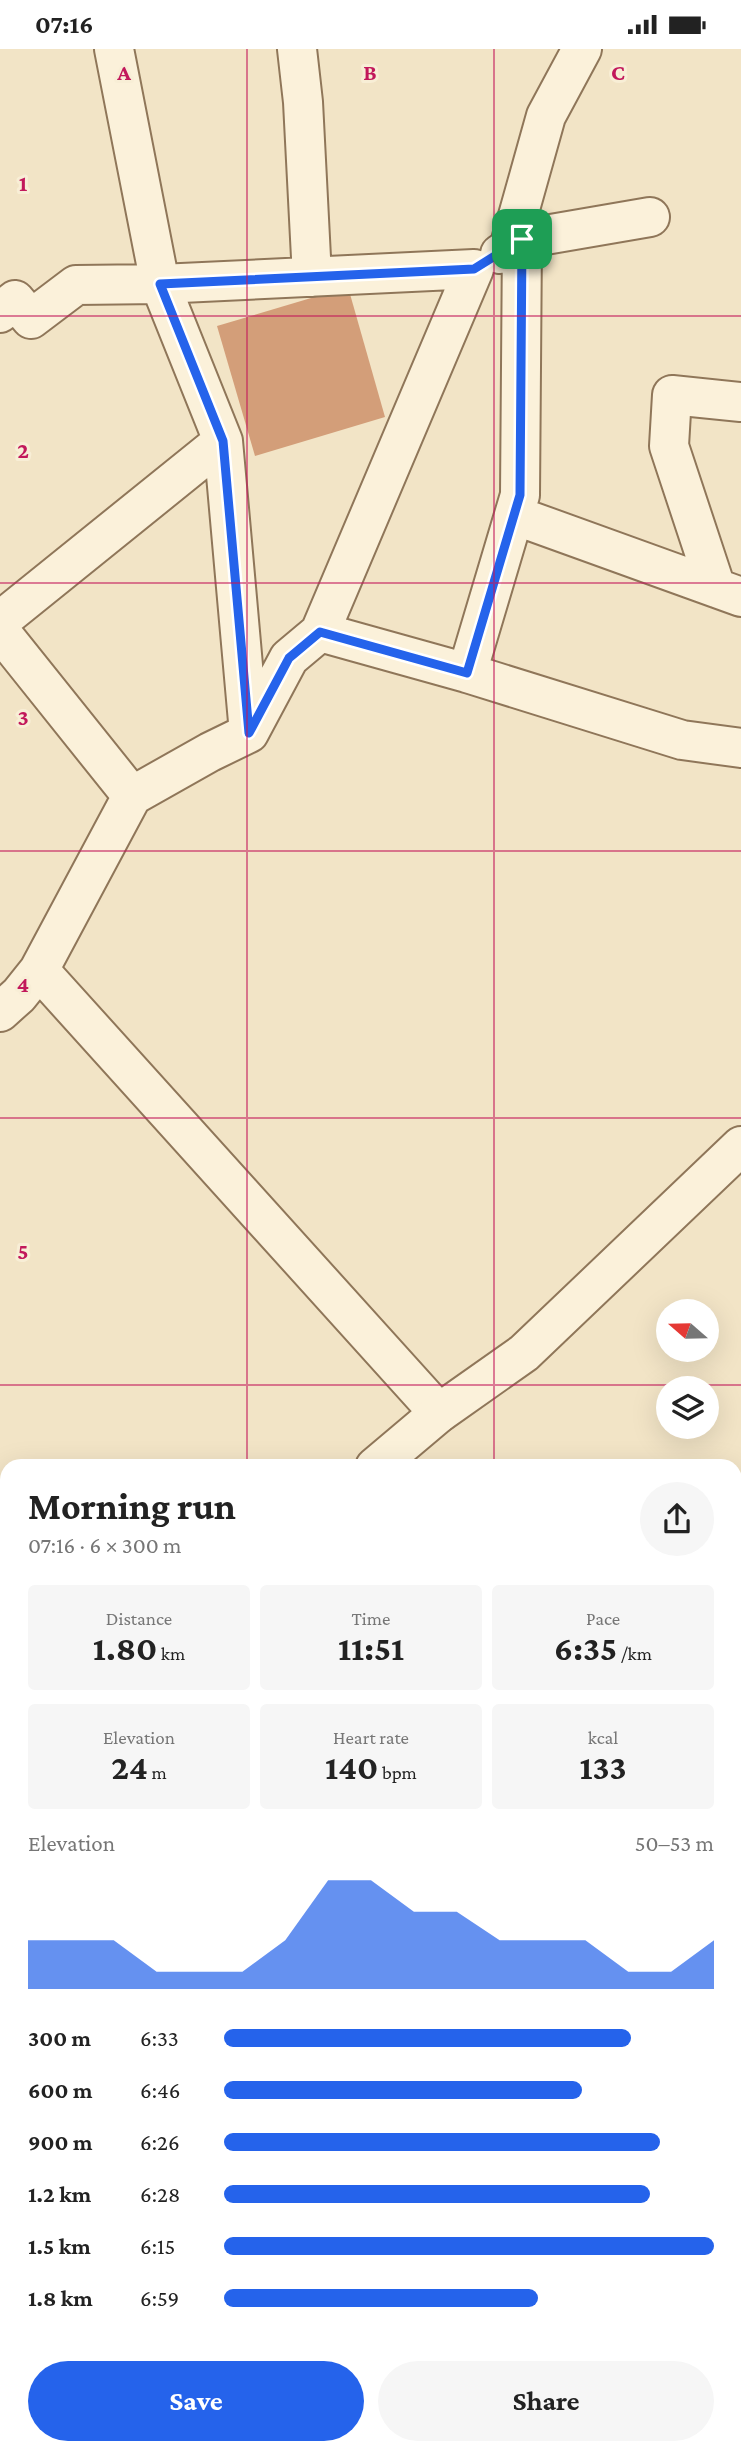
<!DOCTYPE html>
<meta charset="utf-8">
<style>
:root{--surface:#fff;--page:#f6f6f6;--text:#222;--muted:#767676;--accent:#2563eb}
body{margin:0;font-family:"Crimson Pro",serif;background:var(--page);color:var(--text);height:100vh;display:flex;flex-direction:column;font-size:26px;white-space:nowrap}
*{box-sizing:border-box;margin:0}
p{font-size:23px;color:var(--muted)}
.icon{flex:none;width:38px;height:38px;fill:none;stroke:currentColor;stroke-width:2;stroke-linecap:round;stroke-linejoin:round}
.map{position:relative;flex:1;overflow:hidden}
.drawer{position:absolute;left:0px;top:1410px;width:742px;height:996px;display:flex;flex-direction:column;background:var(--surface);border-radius:21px 21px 0 0;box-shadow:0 7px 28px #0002}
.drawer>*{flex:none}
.needle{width:46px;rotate:290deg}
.tools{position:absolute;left:656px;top:1250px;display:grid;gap:14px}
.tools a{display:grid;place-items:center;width:63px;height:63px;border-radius:50%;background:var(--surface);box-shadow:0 7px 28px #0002;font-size:35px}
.pin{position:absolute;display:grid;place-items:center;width:60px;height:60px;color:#fff;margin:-30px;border-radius:14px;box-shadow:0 4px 10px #0006}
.round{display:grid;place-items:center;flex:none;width:74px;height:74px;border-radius:37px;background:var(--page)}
.overview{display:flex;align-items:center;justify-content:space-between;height:119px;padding:0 28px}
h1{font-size:38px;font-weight:700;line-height:52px}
.metrics{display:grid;grid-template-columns:repeat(3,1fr);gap:10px;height:119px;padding:7px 28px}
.metrics div{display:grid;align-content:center;border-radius:7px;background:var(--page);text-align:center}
.metrics b{font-size:35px;font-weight:700}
.metrics small{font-size:19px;font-weight:400}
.metrics p{font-size:19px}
.chart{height:196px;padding:14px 28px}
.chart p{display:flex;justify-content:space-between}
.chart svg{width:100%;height:126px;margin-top:7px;fill:var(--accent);opacity:.7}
.cta{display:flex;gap:14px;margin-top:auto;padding:14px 28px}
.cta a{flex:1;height:80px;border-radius:42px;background:var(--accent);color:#fff;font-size:28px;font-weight:700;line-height:80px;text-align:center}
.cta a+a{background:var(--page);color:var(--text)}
ul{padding:0 28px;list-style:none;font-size:23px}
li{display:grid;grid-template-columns:112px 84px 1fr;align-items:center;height:52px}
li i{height:18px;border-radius:9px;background:var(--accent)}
.status{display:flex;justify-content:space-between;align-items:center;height:49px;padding:0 35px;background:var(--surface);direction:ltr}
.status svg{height:19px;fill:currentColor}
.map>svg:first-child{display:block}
</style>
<div class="status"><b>07:16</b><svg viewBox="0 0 49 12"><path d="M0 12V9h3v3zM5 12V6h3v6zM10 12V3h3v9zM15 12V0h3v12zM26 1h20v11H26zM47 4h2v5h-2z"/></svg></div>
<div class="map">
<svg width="741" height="2405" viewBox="0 0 741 2405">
<rect width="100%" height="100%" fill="#f2e4c6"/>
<path fill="#d39e79" d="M348,238l37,130 -130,39 -38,-130z"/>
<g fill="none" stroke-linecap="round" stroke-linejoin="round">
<g stroke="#8f7659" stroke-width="42">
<path id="minor" d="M114,0l46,235 63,157 26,292
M297,0l6,53 9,175
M509,199l37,-132 36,-67
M500,205l22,-15 128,-22
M0,264l15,-13 16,19 45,-34 84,-1 314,-15 -154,363 -31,26 -40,75 -39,19 -78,44 -93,174 -20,25 -19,17
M514,466l227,82
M716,539l-47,-142 3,-51 69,7
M0,572l223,-180
M0,582l132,165
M320,583l147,41 215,67 59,8
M467,624l53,-178 2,-256
M39,921l400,443
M735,1538l6,-4
M735,1571l6,9
M0,1859l7,-4
M0,1921l7,11
M735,1926l6,-3
M0,2018l7,-5
M735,2059l6,10
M735,2312l6,-5
M0,2326l7,-5
M305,2399l4,6
M620,2405l8,-6"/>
</g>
<g stroke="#8f7659" stroke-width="42">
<path id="tertiary" d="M375,1418l64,-54 85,-60 217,-207
M0,1656l7,-5"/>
</g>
<use href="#minor" stroke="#fbf1da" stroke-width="38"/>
<use href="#tertiary" stroke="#fbf1da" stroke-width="38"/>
</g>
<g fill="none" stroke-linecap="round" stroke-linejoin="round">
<g stroke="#fff" stroke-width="14">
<path id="route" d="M522,190l-2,256 -53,178 -147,-41 -31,26 -40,75 -26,-292 -63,-157 314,-15z"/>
</g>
<use href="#route" stroke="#2563eb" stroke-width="9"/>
</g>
<path fill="none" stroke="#c2185b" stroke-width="2" stroke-opacity="0.55" d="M247,0v1418M494,0v1418M0,267h741M0,534h741M0,802h741M0,1069h741M0,1336h741M0,1603h7M735,1603h6M0,1871h7M735,1871h6M0,2138h7M735,2138h6M247,2399v6M494,2399v6"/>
<g font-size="23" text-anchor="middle" font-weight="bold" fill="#c2185b" stroke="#f8eed6" stroke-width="6" stroke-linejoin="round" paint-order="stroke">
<text x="124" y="31">A</text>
<text x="370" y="31">B</text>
<text x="618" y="31">C</text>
<text x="23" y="142">1</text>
<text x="23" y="409">2</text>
<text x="23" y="676">3</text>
<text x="23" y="943">4</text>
<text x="23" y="1210">5</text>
</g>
</svg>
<div class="tools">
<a><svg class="needle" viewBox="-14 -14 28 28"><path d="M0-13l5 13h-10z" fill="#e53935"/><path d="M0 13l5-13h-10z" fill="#767676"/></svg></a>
<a><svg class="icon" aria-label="layers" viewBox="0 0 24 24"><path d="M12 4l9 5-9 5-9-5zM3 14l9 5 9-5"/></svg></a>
</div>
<div class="pin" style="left:522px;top:190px;background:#1e9e55"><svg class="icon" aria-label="arrive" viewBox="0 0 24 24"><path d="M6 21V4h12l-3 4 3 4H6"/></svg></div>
<section class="drawer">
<div class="overview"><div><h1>Morning run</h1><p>07:16 · 6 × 300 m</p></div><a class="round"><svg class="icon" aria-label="share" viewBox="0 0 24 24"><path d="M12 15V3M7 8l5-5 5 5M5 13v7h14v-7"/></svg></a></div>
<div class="metrics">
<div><p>Distance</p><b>1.80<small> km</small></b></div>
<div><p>Time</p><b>11:51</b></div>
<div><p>Pace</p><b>6:35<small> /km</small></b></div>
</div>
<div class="metrics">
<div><p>Elevation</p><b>24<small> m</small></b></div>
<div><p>Heart rate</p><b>140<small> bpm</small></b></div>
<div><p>kcal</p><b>133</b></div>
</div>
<div class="chart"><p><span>Elevation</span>50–53 m</p>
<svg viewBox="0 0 160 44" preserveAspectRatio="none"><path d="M0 44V27L10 27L20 27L30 38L40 38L50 38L60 27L70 6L80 6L90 17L100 17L110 27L120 27L130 27L140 38L150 38L160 27V44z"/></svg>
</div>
<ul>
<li><b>300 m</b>6:33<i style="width:83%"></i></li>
<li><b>600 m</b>6:46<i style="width:73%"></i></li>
<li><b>900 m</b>6:26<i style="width:89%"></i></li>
<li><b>1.2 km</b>6:28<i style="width:87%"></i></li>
<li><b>1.5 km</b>6:15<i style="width:100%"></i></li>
<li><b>1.8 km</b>6:59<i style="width:64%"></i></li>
</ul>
<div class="cta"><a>Save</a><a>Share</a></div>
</section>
</div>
